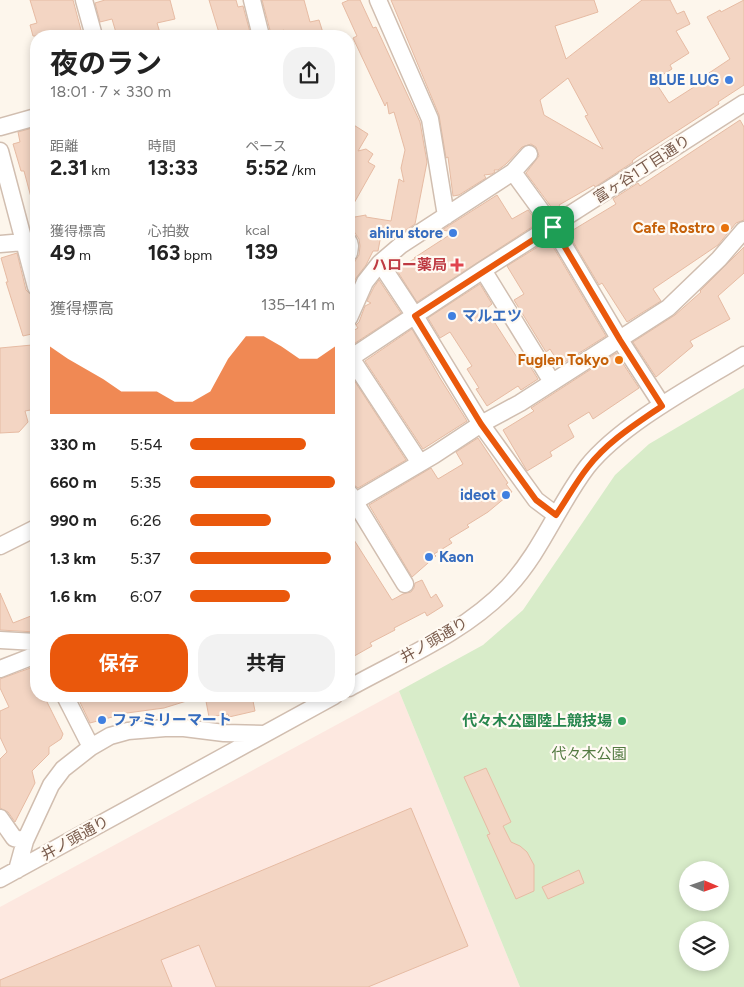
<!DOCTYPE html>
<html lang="ja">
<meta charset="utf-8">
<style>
:root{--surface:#fff;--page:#f2f2f2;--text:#222;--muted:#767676;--accent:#ea580c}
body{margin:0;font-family:Figtree,"Noto Sans JP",sans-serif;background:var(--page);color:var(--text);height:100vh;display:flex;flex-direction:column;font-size:19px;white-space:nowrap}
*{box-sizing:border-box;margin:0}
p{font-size:16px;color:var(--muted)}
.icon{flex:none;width:28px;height:28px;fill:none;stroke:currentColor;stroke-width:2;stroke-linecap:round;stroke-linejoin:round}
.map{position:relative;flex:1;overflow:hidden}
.side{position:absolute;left:30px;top:30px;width:325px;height:672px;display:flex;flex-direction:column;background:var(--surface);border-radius:20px;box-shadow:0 2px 8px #0003}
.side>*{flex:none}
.needle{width:32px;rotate:92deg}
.tools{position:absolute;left:679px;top:861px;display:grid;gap:10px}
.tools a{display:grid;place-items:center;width:50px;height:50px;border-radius:50%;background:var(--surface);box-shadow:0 2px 8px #0003;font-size:25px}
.pin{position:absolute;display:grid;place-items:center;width:42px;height:42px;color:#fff;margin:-21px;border-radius:10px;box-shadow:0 2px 8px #0006}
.round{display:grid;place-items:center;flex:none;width:52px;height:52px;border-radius:20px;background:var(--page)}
.summary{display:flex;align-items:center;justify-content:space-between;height:85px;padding:0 20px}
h1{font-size:28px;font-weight:700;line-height:38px}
.stats{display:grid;grid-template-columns:repeat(3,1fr);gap:8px;height:85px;padding:5px 20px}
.stats div{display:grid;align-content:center}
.stats b{font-size:21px;font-weight:700}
.stats small{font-size:14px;font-weight:400}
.stats p{font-size:14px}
.chart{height:140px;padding:10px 20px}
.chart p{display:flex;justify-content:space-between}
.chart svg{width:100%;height:90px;margin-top:5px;fill:var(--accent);opacity:.7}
.button{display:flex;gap:10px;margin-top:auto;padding:10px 20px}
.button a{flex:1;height:58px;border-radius:20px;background:var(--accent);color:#fff;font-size:20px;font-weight:700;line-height:58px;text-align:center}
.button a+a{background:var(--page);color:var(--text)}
ul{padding:0 20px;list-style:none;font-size:16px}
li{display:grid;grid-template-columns:80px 60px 1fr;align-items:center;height:38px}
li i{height:12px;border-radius:6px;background:var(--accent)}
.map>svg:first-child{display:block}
</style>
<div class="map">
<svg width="744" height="987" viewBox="0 0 744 987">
<rect width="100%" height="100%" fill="#fdf6ec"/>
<path fill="#fde8e0" d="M399,691l121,296h-520v-80z"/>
<path fill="#d8ecc9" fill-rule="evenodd" d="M744,388v599h-224l-121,-296 84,-46 40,-35 92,-135 34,-31zM688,870h32v32h-32zM688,930h32v32h-32z"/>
<path fill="#f3d5c3" stroke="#e6bba3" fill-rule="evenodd" d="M30,0h43l8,30 -21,6h-27l-3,-11 7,-2z
M105,0h65l5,19 -18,4 4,13h-44l-5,-17 -12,3 -5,-19z
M209,0h27l2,7 5,-1 8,30h-31z
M262,0h42l6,22 9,-2 5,16h-38l-2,-6 -13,4z
M349,0h11l13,28 3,-1 44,95 7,40 -12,62 -21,14 -13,-3 -3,16h-5l-7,14 -10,13 -6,13 -1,-13 6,-17 4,-6 1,-9 -1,-7 -10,-15v-6l17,-3v2l25,4 8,-42 5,3 -3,-14 4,-18 -11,-38 -5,2 -2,-12 -2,4 -32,-68 4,-2 -15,-33z
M391,0h203l4,12 -43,14 11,33 76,-59h28l7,14 7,-3 6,13 -14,7 13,22 -19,12 2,4 -18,11 15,23 39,-25 -2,-3 24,-16 -23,-42 13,-7 1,2 23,-12v85l-26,17 1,2 -82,53 -5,4 1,1 -38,25 -1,-2 -35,20 2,3 -6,4 -29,-39 13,-17 -3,-9 -5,-3 -9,3 -16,17 -8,6h-4l1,2 -3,2 -8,1 2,3 -27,17 -6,1 -5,-39 -2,1 -7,-43zM568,78l20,37 -3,1 18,33 -59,-34 -4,-15z
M740,120l4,7v93l-8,3 -18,22 -65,44 8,12 -34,21 -25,-39 -3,2 -31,-52 48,-29 -3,-5 25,-16 2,3z
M349,122l19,12 -10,17 8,-2 7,5 -5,8 7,4 -26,46z
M36,127v73l-4,1 -8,-30h-3l-8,-27 7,-2 -2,-10z
M497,195l15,24 16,-9 10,13 -121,79 -21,-33 20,-11h-2l40,-26 -12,-2z
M549,240l57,96 -46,29 -10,-16 -4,3 -32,-52 10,-6 -17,-28z
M744,247v26l-26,23 12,23 -40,22 3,5 -37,31 -23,-35 42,-27 26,-23 -1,-1z
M17,253l9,37 6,6 4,15v22l-13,3 -17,-54h2l-7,-24z
M379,280l22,33 -52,34v-14l9,-5 -2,-3 3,-3 6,-16 6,-3 -4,-2 7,-14z
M480,284l12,20 -6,5 34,53 5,-4 13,21 -17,11 -3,-4 -31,20 -11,-17 3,-1 -12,-19 5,-3 -22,-34 -10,6 -12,-20z
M412,329l28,49 27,43 -44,28 -58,-88z
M32,345l4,32v32l-11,2 3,11 -9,10 -19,1v-85z
M616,353l23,35 -46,31 -4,-7 -21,13 6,12 -24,15 2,4 -25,15 -24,-41 31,-19 -3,-3z
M350,374l56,86 -48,28 -4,-3 -5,-1z
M478,438l30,45 -2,1 6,8 -24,20 -21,13 2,2 -20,12 3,4 -18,11 2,2 -24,21 -43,-72 62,-37 7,11 25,-15 -7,-12z
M349,532l43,68 11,-6 8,-2 3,-4 1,-5 7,-3 9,18 5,-4 7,12 -16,10 -2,-4 -31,16 1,2 -25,13 2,3 -23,13v-16l4,-2 -4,-8z
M0,593l13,30 23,-9v18l-36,-2z
M36,666v30h8l19,38 -2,5 -12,8v7l-17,17 3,12 -20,39 -7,-10 -8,-4v-49l7,-7 -7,-15v-26l9,-4 -9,-19v-9z
M77,696h116v3l-29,9 -37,5 -37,10z
M205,696h47l3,15 -26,6 -1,-3 -19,3z
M486,768l25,54 -8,4 8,16 9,4 7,6 7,13v26l-18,8 -29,-64 3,-1 -26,-57z
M411,808l57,138 -100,41h-152l-17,-42 -38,15 11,27h-172v-7z
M579,870l5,13 -36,16 -6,-12z"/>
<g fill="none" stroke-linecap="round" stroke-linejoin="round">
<g stroke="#d1beb0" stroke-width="19">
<path id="minor" d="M84,0l10,36
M252,0l9,36
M378,0l52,119 16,97
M0,127l36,-10
M0,151l36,136
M513,172l40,55 67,113 42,65
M349,242l1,4 -1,7
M0,244l24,-2
M380,263l35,53 66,108 55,76 20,15
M483,270l69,112
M349,318l16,-36 15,-19 21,-18 112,-73 16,-18
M351,358l69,105
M349,359l134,-89 261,-167
M350,494l55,90
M349,505l85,-50 47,-31 39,-21 148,-95 51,-49 25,-29
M0,546l36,-18
M0,640l36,2
M0,669l36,-14
M349,688c54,-30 115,-55 159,-101 33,-35 50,-82 79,-120 34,-43 110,-83 157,-112
M65,696l26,51
M0,818l14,20 11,3
M17,870l8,-29 26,-56 12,-16 28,-22 19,-11 18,-5 37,-3h19l40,5 40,1
M0,879l334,-183"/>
</g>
<use href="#minor" stroke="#fff" stroke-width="16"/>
</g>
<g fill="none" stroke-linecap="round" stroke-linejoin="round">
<g stroke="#fff" stroke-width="10">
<path id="route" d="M553,227l67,113 42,66c-26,18 -54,35 -74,61 -12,15 -21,32 -32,48l-20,-15 -55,-76 -66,-108z"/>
</g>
<use href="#route" stroke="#ea580c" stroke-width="6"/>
</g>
<g fill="#3f7fe0" stroke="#fffaf3" stroke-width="2">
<circle cx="729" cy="80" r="5"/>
<circle cx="453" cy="233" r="5"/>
<circle cx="452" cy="316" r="5"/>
<circle cx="506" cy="495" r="5"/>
<circle cx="429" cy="557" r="5"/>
<circle cx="102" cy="720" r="5"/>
</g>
<g fill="#e8710a" stroke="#fffaf3" stroke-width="2">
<circle cx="725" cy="228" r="5"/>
<circle cx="619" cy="360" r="5"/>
</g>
<path fill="#e0444e" stroke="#fffaf3" stroke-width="2" d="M454.5 257.5h5v5h5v5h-5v5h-5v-5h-5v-5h5z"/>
<circle fill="#2e9e5b" stroke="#fffaf3" stroke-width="2" cx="622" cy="721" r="5"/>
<g text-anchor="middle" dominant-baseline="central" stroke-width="4.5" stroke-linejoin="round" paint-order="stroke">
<g font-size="15" font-weight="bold" fill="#366cbe" stroke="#fffaf3" text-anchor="end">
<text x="719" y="80">BLUE LUG</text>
<text x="443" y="233">ahiru store</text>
<text x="462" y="316" text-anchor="start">マルエツ</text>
<text x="496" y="495">ideot</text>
<text x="439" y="557" text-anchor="start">Kaon</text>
<text x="112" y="720" text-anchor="start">ファミリーマート</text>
</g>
<g font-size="15" fill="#7a5c4d" stroke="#fffaf3">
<text transform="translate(642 169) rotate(-33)">富ヶ谷1丁目通り</text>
<text transform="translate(434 640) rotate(-30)">井ノ頭通り</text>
<text transform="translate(75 838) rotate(-29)">井ノ頭通り</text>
</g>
<g font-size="15" font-weight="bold" fill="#c56008" stroke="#fffaf3" text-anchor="end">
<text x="715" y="228">Cafe Rostro</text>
<text x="609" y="360">Fuglen Tokyo</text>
</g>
<g font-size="15" font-weight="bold" fill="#be3a42" stroke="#fffaf3" text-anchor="end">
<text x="447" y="265">ハロー薬局</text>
</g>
<g font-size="15" font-weight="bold" fill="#27864d" stroke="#fffaf3" text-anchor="end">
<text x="612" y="721">代々木公園陸上競技場</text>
</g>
<g font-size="15" fill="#537a41" stroke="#fffaf3">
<text x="589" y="754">代々木公園</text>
</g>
</g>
</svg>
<div class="tools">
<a><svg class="needle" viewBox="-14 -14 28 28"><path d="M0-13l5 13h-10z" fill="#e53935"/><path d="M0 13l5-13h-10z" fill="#767676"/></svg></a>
<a><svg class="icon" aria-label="layers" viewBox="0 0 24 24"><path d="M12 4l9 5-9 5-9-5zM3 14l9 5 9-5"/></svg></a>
</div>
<div class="pin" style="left:553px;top:227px;background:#1e9e55"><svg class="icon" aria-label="arrive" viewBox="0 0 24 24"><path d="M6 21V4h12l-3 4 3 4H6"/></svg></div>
<section class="side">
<div class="summary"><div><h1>夜のラン</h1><p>18:01 · 7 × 330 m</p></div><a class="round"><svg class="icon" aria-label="share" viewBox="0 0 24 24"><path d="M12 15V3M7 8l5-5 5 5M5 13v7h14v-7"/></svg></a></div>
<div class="stats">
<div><p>距離</p><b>2.31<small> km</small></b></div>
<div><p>時間</p><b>13:33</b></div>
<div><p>ペース</p><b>5:52<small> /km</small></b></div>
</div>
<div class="stats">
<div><p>獲得標高</p><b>49<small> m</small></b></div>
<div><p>心拍数</p><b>163<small> bpm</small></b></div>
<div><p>kcal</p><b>139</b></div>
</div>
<div class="chart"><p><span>獲得標高</span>135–141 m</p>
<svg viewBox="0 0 160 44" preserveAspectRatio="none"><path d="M0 44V11L10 17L20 22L30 27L40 33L50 33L60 33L70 38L80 38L90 33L100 17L110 6L120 6L130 11L140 17L150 17L160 11V44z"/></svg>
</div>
<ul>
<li><b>330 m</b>5:54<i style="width:80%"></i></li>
<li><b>660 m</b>5:35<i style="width:100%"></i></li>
<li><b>990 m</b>6:26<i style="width:56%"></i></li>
<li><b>1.3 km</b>5:37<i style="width:97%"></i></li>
<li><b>1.6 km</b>6:07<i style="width:69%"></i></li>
</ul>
<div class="button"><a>保存</a><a>共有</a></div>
</section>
</div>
